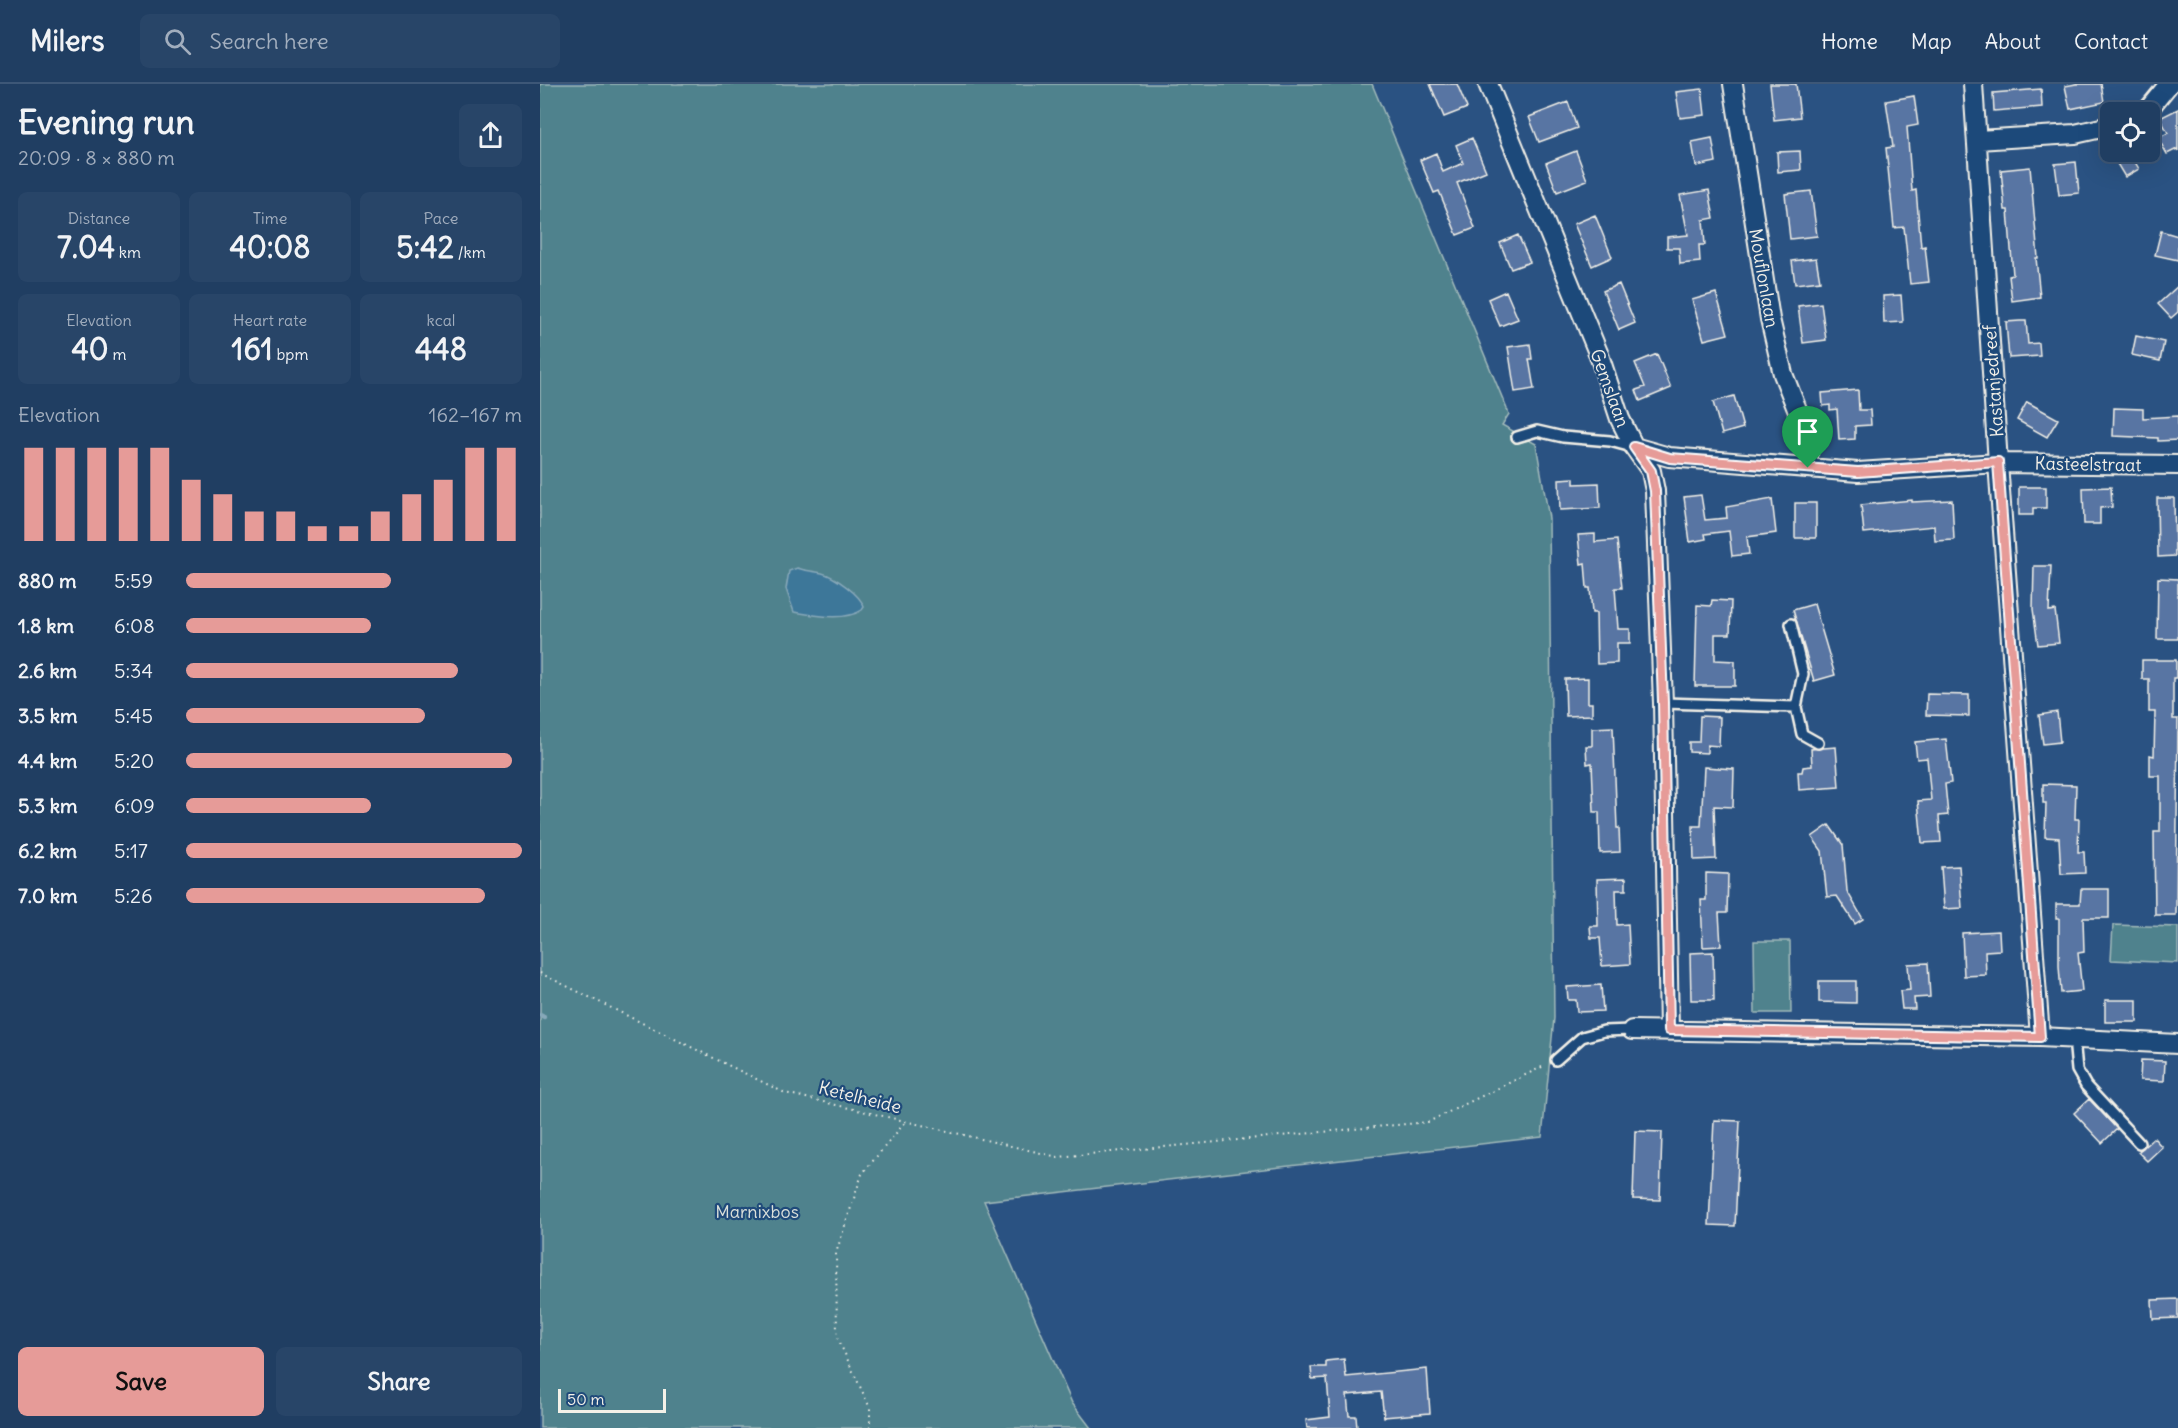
<!DOCTYPE html>
<meta charset="utf-8">
<style>
:root{--surface:#203e62;--page:#284568;--text:#f1f3f6;--muted:#a2aebe;--line:#3d5777;--accent:#e69b98}
body{margin:0;font-family:Delius,sans-serif;background:var(--page);color:var(--text);height:100vh;display:flex;flex-direction:column;font-size:22px;white-space:nowrap}
*{box-sizing:border-box;margin:0}
p{font-size:20px;color:var(--muted)}
.icon{flex:none;width:33px;height:33px;fill:none;stroke:currentColor;stroke-width:2;stroke-linecap:round;stroke-linejoin:round}
.map{position:relative;flex:1;overflow:hidden}
.sheet{display:flex;flex-direction:column;background:var(--surface);width:540px}
.sheet>*{flex:none}
.buttons{position:absolute;left:1560px;top:18px;display:grid;gap:12px}
.buttons a{display:grid;place-items:center;width:60px;height:60px;border-radius:9px;background:var(--surface);box-shadow:0 6px 24px #0002,0 0 0 2px var(--line);font-size:30px}
.scale{position:absolute;left:18px;bottom:15px;width:108px;box-sizing:border-box;padding-left:6px;border:3px solid #f4f1e8;border-top:0;font-size:16px;line-height:21px;white-space:nowrap;color:#f4f1e8;-webkit-text-stroke:4px #1f4a7a;paint-order:stroke}
.pin{position:absolute;display:grid;place-items:center;width:51px;height:51px;color:#fff;margin:-62px -26px;border-radius:50% 50% 50% 0;rotate:-45deg;box-shadow:0 0 6px #0007}
.pin .icon{rotate:45deg}
.round{display:grid;place-items:center;flex:none;width:63px;height:63px;border-radius:9px;background:var(--page)}
.summary{display:flex;align-items:center;justify-content:space-between;height:102px;padding:0 18px}
h1{font-size:33px;font-weight:800;line-height:45px}
.metrics{display:grid;grid-template-columns:repeat(3,1fr);gap:9px;height:102px;padding:6px 18px}
.metrics div{display:grid;align-content:center;border-radius:9px;background:var(--page);text-align:center}
.metrics b{font-size:30px;font-weight:800}
.metrics small{font-size:16px;font-weight:400}
.metrics p{font-size:16px}
.chart{height:168px;padding:12px 18px}
.chart p{display:flex;justify-content:space-between}
.chart svg{width:100%;height:108px;margin-top:6px;stroke:var(--accent);stroke-width:6}
.cta{display:flex;gap:12px;margin-top:auto;padding:12px 18px}
.cta a{flex:1;height:69px;border-radius:9px;background:var(--accent);color:#111;font-size:24px;font-weight:800;line-height:69px;text-align:center}
.cta a+a{background:var(--page);color:var(--text)}
ul{padding:0 18px;list-style:none;font-size:20px}
li{display:grid;grid-template-columns:96px 72px 1fr;align-items:center;height:45px}
li i{height:15px;border-radius:8px;background:var(--accent)}
header{display:flex;align-items:center;gap:36px;box-sizing:border-box;height:84px;padding:0 30px;background:var(--surface);border-bottom:2px solid var(--line)}
header strong{font-size:28px}
nav{display:flex;gap:33px;margin-inline-start:auto;font-size:21px}
.search{width:420px;height:54px;background:var(--page);display:flex;align-items:center;gap:15px;box-sizing:border-box;padding:0 21px;border-radius:9px;color:var(--muted);font-size:22px}
main{display:flex;flex:1;min-height:0}
.map>svg:first-child{display:block}
</style>
<header>
<strong>Milers</strong>
<div class="search"><svg class="icon" aria-label="search" viewBox="0 0 24 24"><circle cx="10" cy="10" r="6"/><path d="M15 15l6 6"/></svg>Search here</div>
<nav><a>Home</a><a>Map</a><a>About</a><a>Contact</a></nav>
</header>
<main>
<section class="sheet">
<div class="summary"><div><h1>Evening run</h1><p>20:09 · 8 × 880 m</p></div><a class="round"><svg class="icon" aria-label="share" viewBox="0 0 24 24"><path d="M12 15V3M7 8l5-5 5 5M5 13v7h14v-7"/></svg></a></div>
<div class="metrics">
<div><p>Distance</p><b>7.04<small> km</small></b></div>
<div><p>Time</p><b>40:08</b></div>
<div><p>Pace</p><b>5:42<small> /km</small></b></div>
</div>
<div class="metrics">
<div><p>Elevation</p><b>40<small> m</small></b></div>
<div><p>Heart rate</p><b>161<small> bpm</small></b></div>
<div><p>kcal</p><b>448</b></div>
</div>
<div class="chart"><p><span>Elevation</span>162–167 m</p>
<svg viewBox="0 0 160 44" preserveAspectRatio="none"><path d="M5 44V6M15 44V6M25 44V6M35 44V6M45 44V6M55 44V19M65 44V25M75 44V32M85 44V32M95 44V38M105 44V38M115 44V32M125 44V25M135 44V19M145 44V6M155 44V6"/></svg>
</div>
<ul>
<li><b>880 m</b>5:59<i style="width:61%"></i></li>
<li><b>1.8 km</b>6:08<i style="width:55%"></i></li>
<li><b>2.6 km</b>5:34<i style="width:81%"></i></li>
<li><b>3.5 km</b>5:45<i style="width:71%"></i></li>
<li><b>4.4 km</b>5:20<i style="width:97%"></i></li>
<li><b>5.3 km</b>6:09<i style="width:55%"></i></li>
<li><b>6.2 km</b>5:17<i style="width:100%"></i></li>
<li><b>7.0 km</b>5:26<i style="width:89%"></i></li>
</ul>
<div class="cta"><a>Save</a><a>Share</a></div>
</section>
<div class="map">
<svg width="1638" height="1344" viewBox="0 0 1638 1344">
<rect width="100%" height="100%" fill="#2a5282"/>
<filter id="ink" filterUnits="userSpaceOnUse"><feTurbulence type="fractalNoise" baseFrequency=".0167" numOctaves="2"/><feDisplacementMap in="SourceGraphic" scale="12" xChannelSelector="R" yChannelSelector="G"/><feConvolveMatrix kernelMatrix="1 2 1 2 8 2 1 2 1" color-interpolation-filters="sRGB"/></filter>
<g filter="url(#ink)">
<path fill="#4f828d" stroke="#a2baba" stroke-width="1.5" d="M0,0h832l137,330 -7,11 34,19 13,74 5,500 -12,119 -558,64 88,202 19,25h-551z
M1573,841l65,2v36l-67,-3z
M1214,857h36l1,72h-36z"/>
<path fill="#3e7799" stroke="#87a8b9" stroke-width="1.5" d="M257,484c9,3 17,3 25,5 12,3 39,22 42,34l-2,3c-18,12 -48,5 -68,2l-8,-23 3,-18z"/>
<g fill="none" stroke-linecap="round" stroke-linejoin="round">
<path stroke="#87a8b9" stroke-width="4.5" d="M0,931l4,2"/>
</g>
<path fill="#5874a3" stroke="#f4f1e8" stroke-width="1.5" d="M890,0h27l10,24 -23,9z
M1230,0h26l4,33 -26,3z
M1536,0h25l3,18 -34,7 -5,-23z
M1162,5l3,26 -25,3 -4,-26z
M1501,5l1,18 -48,4 -1,-18z
M1374,12l4,29 -11,2 5,64 4,-1 5,57 4,-1 4,36 -19,2 -6,-57 -10,1 -8,-80 7,-1 -7,-46z
M1028,18l9,26 -38,14 -10,-25z
M1638,25v42l-1,-2 -10,5 -9,-16 10,-5 -8,-15z
M932,54l14,33 -29,12 18,45 -18,7 -18,-44 -5,2 -14,-33 16,-7 7,19 20,-9 -7,-18z
M1172,54l4,24 -20,4 -4,-24z
M1036,67l11,29 -30,12 -11,-29z
M1260,67l1,19 -23,2 -1,-20z
M1570,68h42l-17,10 4,7 -14,8z
M1536,78l3,31 -20,2 -4,-31z
M1490,83l8,91h-2l4,39 -28,4 -3,-25 4,-1 -5,-65h-3l-4,-40z
M1169,106l5,28 -11,2 2,25h-6l1,17 -20,2 -1,-16h-12v-11l21,-2 -8,-40z
M1271,107l6,45 -27,3 -5,-45z
M1055,131l17,42 -20,9 -18,-42z
M1621,147l17,5v24l-23,-5z
M978,151l12,27 -19,7 -11,-26z
M1276,174l4,23 -25,3 -3,-23z
M1079,200l16,39 -16,7 -16,-39z
M1638,202v26l-7,6 -13,-14z
M966,207l12,28 -18,7 -12,-27z
M1176,209l12,41 -24,6 -12,-40z
M1361,211l2,27 -19,1 -1,-27z
M1281,219l5,37 -23,3 -5,-37z
M1480,237h6l2,23 11,-1 1,13 -31,2 -3,-36z
M1596,252l28,6 -4,19 -28,-6z
M990,260l2,15h-3l5,30 -19,3 -7,-45z
M1117,270l14,34 -31,13 -4,-11 9,-3 -10,-24z
M1318,306l1,20h11l1,15 -16,1v13l-16,1 -2,-31 -7,1v-5l-7,1 -1,-13z
M1194,312l9,32 -21,6 -9,-32z
M1487,318l31,17 -11,18 -30,-17z
M1574,324l29,1v9l35,-2v24l-20,1v-3l-45,-2z
M1034,394v6l25,-1 1,25 -40,2 -1,-31z
M1479,403h27v21h-13v7h-14z
M1571,403l1,20 -12,1v16h-16l-1,-36z
M1161,411l4,25 22,-2 -1,-11 46,-8 4,34 -29,4 2,17 -17,2 -3,-25 -24,3 1,5 -16,3 -6,-45z
M1617,414h17l1,58 -17,1z
M1372,416v2l40,-2 2,40 -19,1 -1,-15 -70,7 -3,-28z
M1255,419h21v35h-21z
M1055,450v8l22,-2 5,48h-7l3,41h12v14h-13v20l-20,1 -1,-51h-4l-2,-25h-3l-2,-25 -4,1 -3,-29z
M1494,482h17l-2,45 6,-1 4,33 -21,2 -5,-36z
M1618,494l20,1v60h-21z
M1172,516l19,1 -1,33h-15v26l20,1v25h-40l2,-81 14,1z
M1274,520l21,71 -21,6 -21,-71z
M1602,576h34v18h-3v41h5l-2,196h-21l-1,-83h6v-56h-10v-21l4,1 1,-44h-6v-33h-7z
M1048,594v25h4v12l-26,1 -1,-37z
M1387,610l42,1v21l-43,-1z
M1517,628l3,30 -17,2 -4,-29z
M1160,632l20,1 -1,29 -12,-1v8l-18,-1v-10h10z
M1073,643l4,101h2l1,24 -20,1 -1,-41h-5l-2,-49 -5,1 -1,-18h6v-18z
M1406,655l5,44 -6,1 3,31 -9,1 2,26 -19,1 -4,-42 13,-1 -4,-42 -10,1 -2,-17z
M1296,663l3,40 -40,3 -1,-18h4l1,-5 9,-1 -1,-17z
M1164,683l30,2 -1,38 -19,-1 2,53 -22,1 -1,-34h8z
M1503,700l33,1 -1,34h4l-1,33h6l1,21 -24,1 -2,-36 -14,-1 1,-34h-3z
M1289,741l14,20 4,46 16,28 -8,5 -18,-28 -10,1 -5,-46 -10,-14z
M1419,782l3,42 -18,1 -3,-42z
M1166,789l22,1 -1,39h-8l2,33 -18,1 -2,-47h5z
M1086,794v12h-10l1,35 11,-1 2,40 -28,2 -2,-28h-9l-1,-12h8l-1,-47z
M1541,805h28v29h-26l1,34 -6,1 4,38 -21,2 -2,-27v-48h-3v-14h24z
M1459,847l1,19 -15,1 1,24 -22,1 -2,-43z
M1173,868l1,48h-23l-1,-47z
M1388,879l2,34 -16,1 1,11h-13l-2,-18 10,-1 -2,-26z
M1279,897h37v22l-37,-1z
M1061,901l2,26 -26,1 -1,-12h-8l-1,-13z
M1565,916h32v22h-32z
M1601,976l24,1 -1,20 -24,-1z
M1549,1015l28,30 -15,14 -28,-30z
M1174,1036l26,1 -5,105 -26,-1z
M1095,1047l27,1 -2,68 -27,-1z
M1614,1054l8,9 -15,14 -9,-9z
M1638,1215v19l-25,1 -1,-19z
M804,1275l2,18 81,-8 3,44 -46,4 -3,-25 -34,3 2,21h7l1,12h-50l-1,-8 24,-3 -3,-39 -15,1 -1,-12h15v-6z"/>
<g fill="none" stroke-linecap="round" stroke-linejoin="round">
<g stroke="#f4f1e8" stroke-width="14">
<path id="lane" d="M977,353l20,-6 26,6 47,4 22,6
M1251,540l12,50 -7,33 6,27 16,9
M1123,619l133,4
M1534,955l3,31 9,16 53,57
M1016,976l26,-23 22,-6 28,-1"/>
</g>
<g stroke="#f4f1e8" stroke-width="22">
<path id="street" d="M948,0l111,271 21,64 14,28 17,24 4,20 8,212 6,327
M1193,0l37,235 13,55 25,63v31
M1433,0l25,379 42,574
M1602,28l5,-1 22,-27
M1438,56l97,-6 35,-8
M1094,363l35,10 189,15 140,-9 180,2
M1092,946l408,7 138,7"/>
</g>
<path stroke="#f4f1e8" stroke-width="2" stroke-dasharray="1.5 4.5" stroke-linecap="butt" d="M0,889l245,120 273,64 370,-35 118,-57
M330,1344v-20l-33,-71 -1,-84 26,-79 45,-54"/>
<use href="#lane" stroke="#1f4a7a" stroke-width="9"/>
<use href="#street" stroke="#1f4a7a" stroke-width="18"/>
</g>
</g>
<g fill="none" stroke-linecap="round" stroke-linejoin="round" filter="url(#ink)">
<g stroke="#fff" stroke-width="12">
<path id="route" d="M1094,363l36,11 188,14 140,-10 42,575 -371,-7 -6,-328 -8,-211 -4,-20z"/>
</g>
<use href="#route" stroke="#e69b98" stroke-width="8"/>
</g>
<g text-anchor="middle" dominant-baseline="central" stroke-width="4.5" stroke-linejoin="round" paint-order="stroke">
<g font-size="18" fill="#f4f1e8" stroke="#1f4a7a">
<text transform="translate(1224 194) rotate(80)">Mouflonlaan</text>
<text transform="translate(1453 297) rotate(-94)">Kastanjedreef</text>
<text transform="translate(1070 304) rotate(70)">Gemslaan</text>
<text transform="translate(1548 380) rotate(1)">Kasteelstraat</text>
<text transform="translate(320 1013) rotate(14)">Ketelheide</text>
</g>
<g font-size="18" fill="#dbe0da" stroke="#1f4a7a">
<text x="217" y="1127">Marnixbos</text>
</g>
</g>
</svg>
<div class="buttons">
<a><svg class="icon" aria-label="locate" viewBox="0 0 24 24"><circle cx="12" cy="12" r="6"/><path d="M12 2v4M12 18v4M2 12h4M18 12h4"/></svg></a>
</div>
<div class="scale">50 m</div>
<div class="pin" style="left:1268px;top:384px;background:#1e9e55"><svg class="icon" aria-label="arrive" viewBox="0 0 24 24"><path d="M6 21V4h12l-3 4 3 4H6"/></svg></div>
</div>
</main>
